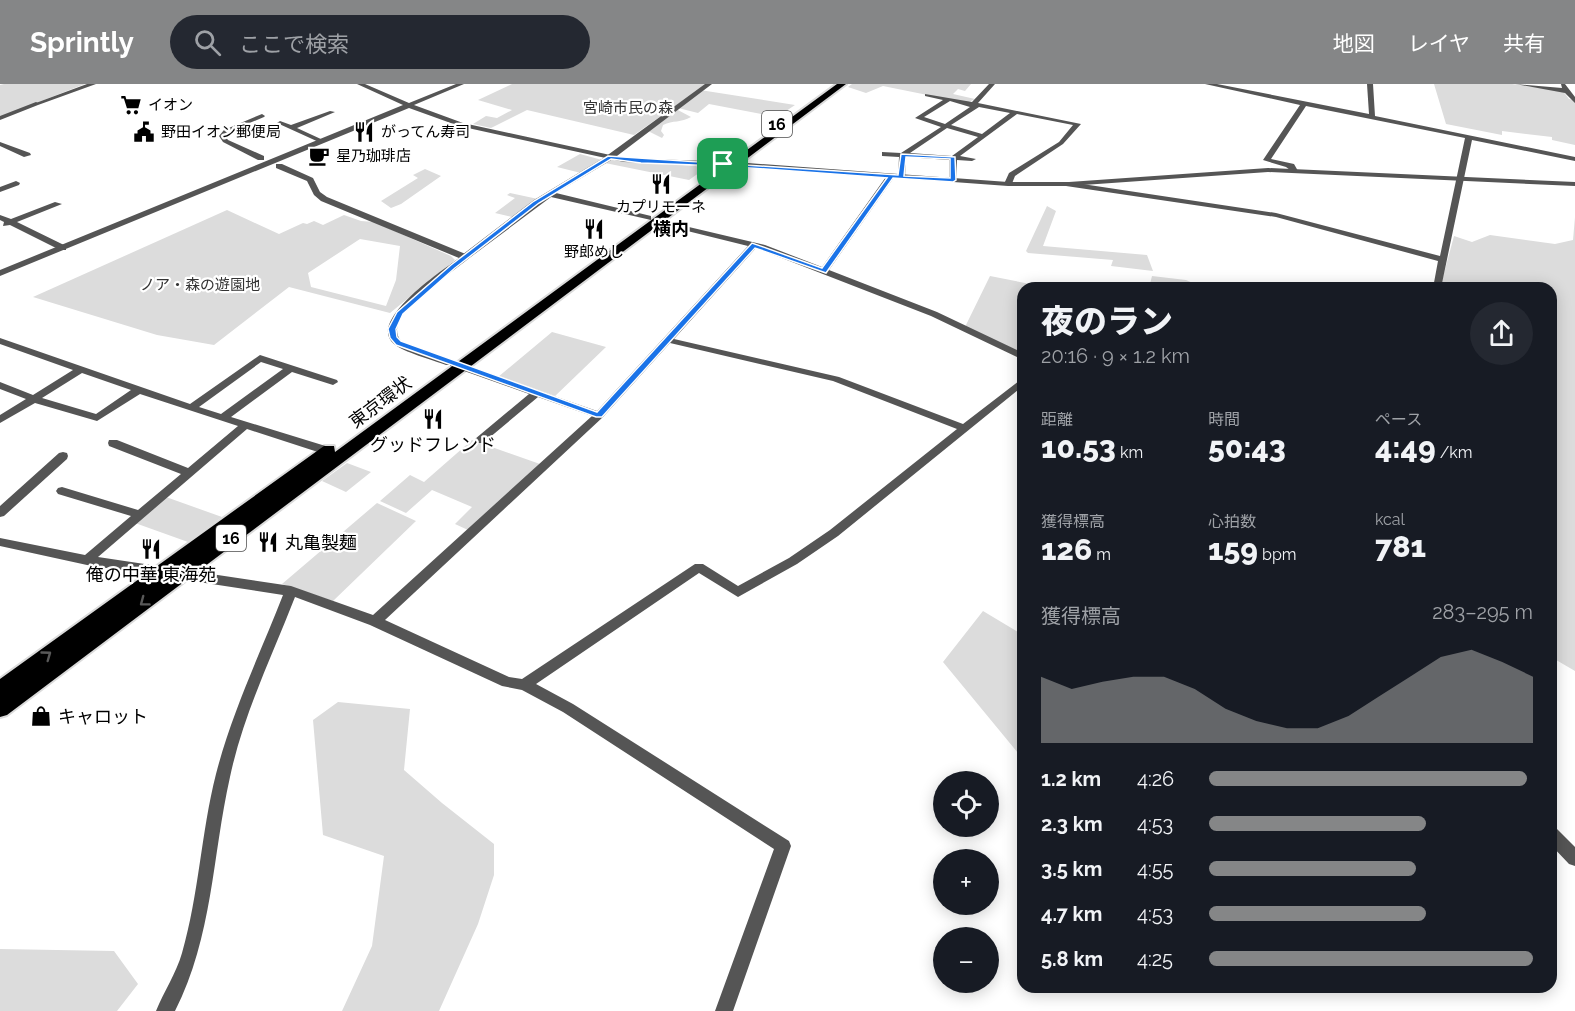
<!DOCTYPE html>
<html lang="ja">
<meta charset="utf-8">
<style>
:root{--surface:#171b24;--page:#242831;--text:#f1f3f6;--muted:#9ea1a6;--accent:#858687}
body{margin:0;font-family:Raleway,"Noto Sans JP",sans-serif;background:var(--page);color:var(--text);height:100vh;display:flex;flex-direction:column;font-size:22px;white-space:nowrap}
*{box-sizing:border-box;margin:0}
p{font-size:20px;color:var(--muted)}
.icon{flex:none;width:33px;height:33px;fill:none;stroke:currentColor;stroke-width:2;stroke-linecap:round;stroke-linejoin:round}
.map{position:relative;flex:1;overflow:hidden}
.panel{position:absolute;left:1017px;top:198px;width:540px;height:711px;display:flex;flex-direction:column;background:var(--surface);border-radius:18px;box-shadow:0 3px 15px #0003}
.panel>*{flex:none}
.buttons{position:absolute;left:933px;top:687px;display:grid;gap:12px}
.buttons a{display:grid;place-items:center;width:66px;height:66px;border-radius:50%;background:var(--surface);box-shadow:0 3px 15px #0003;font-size:30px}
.pin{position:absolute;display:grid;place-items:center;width:51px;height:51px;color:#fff;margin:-26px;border-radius:12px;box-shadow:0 3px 9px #0006}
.round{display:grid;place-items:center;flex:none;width:63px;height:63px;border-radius:32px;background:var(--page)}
.overview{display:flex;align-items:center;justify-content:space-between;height:102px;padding:0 24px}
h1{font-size:33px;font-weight:800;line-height:45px}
.metrics{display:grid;grid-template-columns:repeat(3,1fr);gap:9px;height:102px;padding:6px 24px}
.metrics div{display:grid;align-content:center}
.metrics b{font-size:30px;font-weight:800}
.metrics small{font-size:16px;font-weight:400}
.metrics p{font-size:16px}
.chart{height:168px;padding:12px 24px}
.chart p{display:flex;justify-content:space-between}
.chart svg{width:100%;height:108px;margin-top:6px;fill:var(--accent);opacity:.7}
ul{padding:0 24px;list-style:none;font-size:20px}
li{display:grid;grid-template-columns:96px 72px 1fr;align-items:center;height:45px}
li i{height:15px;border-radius:8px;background:var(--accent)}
header{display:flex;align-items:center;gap:36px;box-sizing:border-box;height:84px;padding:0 30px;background:var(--accent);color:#fff}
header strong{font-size:28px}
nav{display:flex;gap:33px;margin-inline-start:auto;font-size:21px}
.search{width:420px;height:54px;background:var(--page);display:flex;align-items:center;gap:15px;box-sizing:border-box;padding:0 21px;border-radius:33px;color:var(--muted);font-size:22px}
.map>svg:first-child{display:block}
</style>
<header>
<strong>Sprintly</strong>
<div class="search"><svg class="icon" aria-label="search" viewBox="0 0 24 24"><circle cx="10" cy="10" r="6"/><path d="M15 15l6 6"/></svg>ここで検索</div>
<nav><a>地図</a><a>レイヤ</a><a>共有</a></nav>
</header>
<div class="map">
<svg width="1575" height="927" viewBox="0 0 1575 927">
<rect width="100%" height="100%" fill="#fff"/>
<path fill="#dcdcdc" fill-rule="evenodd" d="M4,0h81l-85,33v-32z
M512,0h195l-7,6 95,15 -18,12 -68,-13 -11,9 -20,-5 7,-9 -51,36 -107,-25 -36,18 -18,-4 13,-8 11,2 15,-8 -34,-10z
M852,0h119l-6,7 -7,-2 -5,5 22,5 -8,4 -84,-17 -17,7 -18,-6z
M1434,0h78l51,7 6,8 6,1v45l-23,-5v-3l-50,-6v4l-56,-11z
M676,25l15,8c-10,6 -18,3 -28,8l-2,6 3,4 -2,3 -16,-8z
M580,70l22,6 -21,13 -24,-6z
M612,76l84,6 7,4 -14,10 -84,-17z
M425,85l16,7 -40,28 -10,4 -10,-7 37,-23 -5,-3z
M510,109l28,6 -26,18 -17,-4 20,-15 -8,-3z
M1047,122l9,5 -13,35 104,9 6,16 -42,-5 2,-6 -85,-7 -2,-2z
M227,126l52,24 24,-11 4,1 7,-3 9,4 21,-10 17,6 13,1 77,34 4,4 -65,53 -101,-26 -75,58 -57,-10 -124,-38zM360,155l40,7 -4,34 -10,26 -75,-19 -3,-14z
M1575,133v454l-24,-14v-369h-111l14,-52 18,6 18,-7 65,9 18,-4z
M990,192l60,12h-27v65l-58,-26z
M1152,192l34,4 18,8h-55z
M552,248l54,15 -53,51 -55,-21z
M472,356l68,24 -72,66 -13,-6 17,-17 -40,-17 -26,23 -26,-12 30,-26 14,7z
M347,379l24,9 -25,20 -24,-11z
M166,413l56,20 -34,25 -53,-19z
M377,419l39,18 -83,80 -51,-17z
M983,527l40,24v124l-80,-97z
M338,618l72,7 -6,61 38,33 52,41v31l-16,49 -39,87h-97l30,-65 12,-90 -61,-21 -10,-115z
M0,865l114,2 24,33 -21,27h-117z"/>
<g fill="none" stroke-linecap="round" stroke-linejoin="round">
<g stroke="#dbdbdb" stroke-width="4">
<path id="trunk" d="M837,0h9l-839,631 -7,2v-38l324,-233h10l1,6z"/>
</g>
<path fill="#555" fill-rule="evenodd" d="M705,0h7l-99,75 -57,34 95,23v4l-100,-23 -83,62h-6v-4l72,-55 71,-43z
M989,0h6l-17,19 103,21 -18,20 -48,32 -4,10 -7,-2 5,-11 50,-31 14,-17 -56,-11 -57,42 16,3 -4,2 -15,-1 -1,22 -7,-2v-20l-43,-3 -1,20 -7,2 1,-22 -17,-1v-4l19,1 40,-26 -26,-9 28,-18 -18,-4v-2l47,8zM950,17l20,6 -25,17 -21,-7zM979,23l31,6 -28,21 -31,-9zM947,44l31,9 -26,19 -42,-3z
M1205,0h12l152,30 -2,-30h6l2,32 200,41v4l-103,-21 -31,148h-8l5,-27 -162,-44 -210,-31 -1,-2 4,-2 207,31 164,43 25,-118 -159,-32 -35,53 23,5 4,7 -4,2 -8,-6 -23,-7 37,-55z
M1515,0l47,4 -1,-4h4l10,13v6l-10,-10z
M36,18l2,1v2l-38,15v-4z
M330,27l5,1 -38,16 26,12v2l-2,1 -44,-20 3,-2 11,4z
M0,58l30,11 1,2 -7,2 -24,-11z
M888,90l7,2 -66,94 108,42 86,41v7l-92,-44 -175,-68 -82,91 165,38 124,47 60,-46v8l-185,150 -41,28 -59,33 -39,-24 -163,111 37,20 216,137 2,5 -58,165h-18l59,-162 -211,-137 -41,-22 -20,-4 -132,-61 -75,-28c-23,59 -52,118 -65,180 -18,80 -17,159 -55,234h-19c8,-20 20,-37 26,-58 17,-59 19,-120 34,-179 16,-62 44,-120 67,-179l-196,-30 -87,-19v-8l85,17 46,-39 -73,-22 -2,-3 2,-3 4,-1 76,23 43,-36 -72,-28 -1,-3 1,-3h8l71,28 50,-42 -98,-32 -43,27 -62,-18 -35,20v-8l26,-16 -26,-10v-7l33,13 40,-25 -73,-26v-6l190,66 70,-49 77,25 1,2 -5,3 -41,-13 -61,45 101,31 1,3 -1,3h-8l-77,-25 -149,128 193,29 82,29 219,-199 -54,-19 -55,46h-8l-1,-2 1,-2 54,-45 -79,-28v-4h6l141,49 151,-165 -93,-23v-4l110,26 57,22zM670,259l163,38 124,48 -127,101 -41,28 -51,28 -35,-22h-8l-173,115 -13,-2 -124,-57 218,-203zM261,278l22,7 -62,45 -22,-7zM82,289l49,17 -35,24 -54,-16z
M16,97l4,2 -1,2 -19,7v-5z
M55,118l7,2 -45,18 49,24v4h-6l-50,-25 -7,1 1,-4 -4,-2v-5l11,4z
M63,368l4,1 1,3 -1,3 -63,57 -4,1v-11l59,-53z
M1551,742l6,3 18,18v19l-6,-2 -18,-19z"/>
<path fill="#555" fill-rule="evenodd" d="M87,0h9l-58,21 -5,-1z
M357,0h8l44,19 47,-19h8l-50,21 49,18 161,35 110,4 274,20h61l199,-14 307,14v4l-307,-14 -199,14h-61l-274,-20 -110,-4 -165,-36 -50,-18 -409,168v-6l403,-165z
M262,30l3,2 -1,1 -36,15 -3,4 3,4 36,16v4h-6l-35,-18 -4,-6 5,-6z
M276,80h6l31,14 7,14 7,5 141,58v4c-16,13 -64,46 -70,64 -2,7 -1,13 3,18l51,20v4h-6c-13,-5 -43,-13 -52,-21 -28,-23 49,-74 65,-86l-138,-57 -7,-6 -7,-14 -31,-13z"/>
<use href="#trunk" fill="#000" fill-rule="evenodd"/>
</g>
<defs><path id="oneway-chevron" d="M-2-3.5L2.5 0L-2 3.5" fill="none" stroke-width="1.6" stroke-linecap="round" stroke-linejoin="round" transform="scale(1.5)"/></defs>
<g stroke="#595959">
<use href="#oneway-chevron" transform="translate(144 518) rotate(143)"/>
<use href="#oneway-chevron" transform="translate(47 571) rotate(-36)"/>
</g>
<path fill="#1a73e8" stroke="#fff" stroke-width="1.5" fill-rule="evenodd" d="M901,70l54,3 1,23 -3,2 -60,-4 -67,95 -71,-25 -153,169h-6l-200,-72 -6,-7 -2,-9 9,-17 54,-47 83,-64 74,-45 290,19zM906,73l44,2v19l-46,-2zM611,75l30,4 82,3 164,12 -65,90 -70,-25 -155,169 -196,-71 -4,-4 -1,-8 7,-15 52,-46 84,-65z"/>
<defs>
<g id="supermarket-bare" transform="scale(1.62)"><path d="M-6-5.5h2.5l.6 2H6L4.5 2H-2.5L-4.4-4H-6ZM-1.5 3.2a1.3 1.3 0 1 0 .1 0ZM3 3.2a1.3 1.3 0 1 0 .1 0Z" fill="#000" stroke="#fff" stroke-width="2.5" paint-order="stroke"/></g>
<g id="civic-bare" transform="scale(1.62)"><path d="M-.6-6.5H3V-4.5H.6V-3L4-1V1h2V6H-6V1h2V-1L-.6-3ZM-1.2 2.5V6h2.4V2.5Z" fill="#000" stroke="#fff" stroke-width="2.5" paint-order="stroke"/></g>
<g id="restaurant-bare" transform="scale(1.62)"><path d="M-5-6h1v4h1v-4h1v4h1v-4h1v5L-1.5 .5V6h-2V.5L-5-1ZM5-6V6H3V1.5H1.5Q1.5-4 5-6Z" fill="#000" stroke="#fff" stroke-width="2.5" paint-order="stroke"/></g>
<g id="cafe-bare" transform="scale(1.62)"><path d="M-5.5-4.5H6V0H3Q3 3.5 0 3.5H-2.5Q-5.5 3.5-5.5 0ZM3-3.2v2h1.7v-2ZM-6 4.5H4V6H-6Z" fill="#000" stroke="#fff" stroke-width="2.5" paint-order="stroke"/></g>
<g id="shop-bare" transform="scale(1.62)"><path d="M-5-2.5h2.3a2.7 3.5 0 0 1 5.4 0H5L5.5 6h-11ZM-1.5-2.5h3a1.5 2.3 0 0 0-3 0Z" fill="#000" stroke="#fff" stroke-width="2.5" paint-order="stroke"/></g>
</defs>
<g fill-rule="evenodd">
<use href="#supermarket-bare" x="131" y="21"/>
<use href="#civic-bare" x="144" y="48"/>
<use href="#restaurant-bare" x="364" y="48"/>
<use href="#cafe-bare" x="319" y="72"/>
<use href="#restaurant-bare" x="661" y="100"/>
<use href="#restaurant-bare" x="594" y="145"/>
<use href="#restaurant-bare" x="433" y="335"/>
<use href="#restaurant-bare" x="268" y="458"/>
<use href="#restaurant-bare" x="151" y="465"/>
<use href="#shop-bare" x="41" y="632"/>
</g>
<g text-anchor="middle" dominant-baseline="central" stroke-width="4.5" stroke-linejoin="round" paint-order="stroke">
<g font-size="15" fill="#000" stroke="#fff" text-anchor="start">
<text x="148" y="21">イオン</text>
<text x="161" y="48">野田イオン郵便局</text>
<text x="381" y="48">がってん寿司</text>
<text x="336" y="72">星乃珈琲店</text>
<text x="661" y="123" text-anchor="middle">カプリモーネ</text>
<text x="594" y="168" text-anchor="middle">野郎めし</text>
</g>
<g font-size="15" fill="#333" stroke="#fff">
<text x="628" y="24">宮崎市民の森</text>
<text x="200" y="201">ノア・森の遊園地</text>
</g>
<g fill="#fff" stroke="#4c4c4c" stroke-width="1.5">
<rect x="762" y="27" width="30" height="26" rx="4.5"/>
<rect x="216" y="441" width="30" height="26" rx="4.5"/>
</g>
<g font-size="16" font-weight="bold" fill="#000">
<text x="777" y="40">16</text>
<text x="231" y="454">16</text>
</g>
<g font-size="18" font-weight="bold" fill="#000" stroke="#fff">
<text x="671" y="144">横内</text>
</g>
<g font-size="18" fill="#000" stroke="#fff">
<text transform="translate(380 318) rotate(-37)">東京環状</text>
</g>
<g font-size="18" fill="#000" stroke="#fff">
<text x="433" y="360">グッドフレンド</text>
<text x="285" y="458" text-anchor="start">丸亀製麺</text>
<text x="151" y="490">俺の中華 東海苑</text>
<text x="58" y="632" text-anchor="start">キャロット</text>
</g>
</g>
</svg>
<div class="buttons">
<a><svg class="icon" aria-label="locate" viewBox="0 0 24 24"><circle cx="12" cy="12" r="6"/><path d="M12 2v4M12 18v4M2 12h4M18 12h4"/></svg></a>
<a>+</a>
<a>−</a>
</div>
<div class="pin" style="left:723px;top:80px;background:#1e9e55"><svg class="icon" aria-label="arrive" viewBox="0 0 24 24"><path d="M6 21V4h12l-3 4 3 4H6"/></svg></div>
<section class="panel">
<div class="overview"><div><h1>夜のラン</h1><p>20:16 · 9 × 1.2 km</p></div><a class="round"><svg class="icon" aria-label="share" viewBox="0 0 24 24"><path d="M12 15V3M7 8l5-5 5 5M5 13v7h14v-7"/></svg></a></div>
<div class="metrics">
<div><p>距離</p><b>10.53<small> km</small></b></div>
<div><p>時間</p><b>50:43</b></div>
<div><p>ペース</p><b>4:49<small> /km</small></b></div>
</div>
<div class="metrics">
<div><p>獲得標高</p><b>126<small> m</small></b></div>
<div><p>心拍数</p><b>159<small> bpm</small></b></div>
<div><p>kcal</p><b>781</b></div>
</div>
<div class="chart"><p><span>獲得標高</span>283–295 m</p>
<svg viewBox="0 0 160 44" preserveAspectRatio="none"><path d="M0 44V17L10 22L20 19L30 17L40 17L50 22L60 30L70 35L80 38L90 38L100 33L110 25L120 17L130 9L140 6L150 11L160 17V44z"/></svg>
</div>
<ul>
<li><b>1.2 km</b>4:26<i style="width:98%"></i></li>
<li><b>2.3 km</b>4:53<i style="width:67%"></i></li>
<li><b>3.5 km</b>4:55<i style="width:64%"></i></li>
<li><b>4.7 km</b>4:53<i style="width:67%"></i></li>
<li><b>5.8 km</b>4:25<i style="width:100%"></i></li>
</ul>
</section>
</div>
